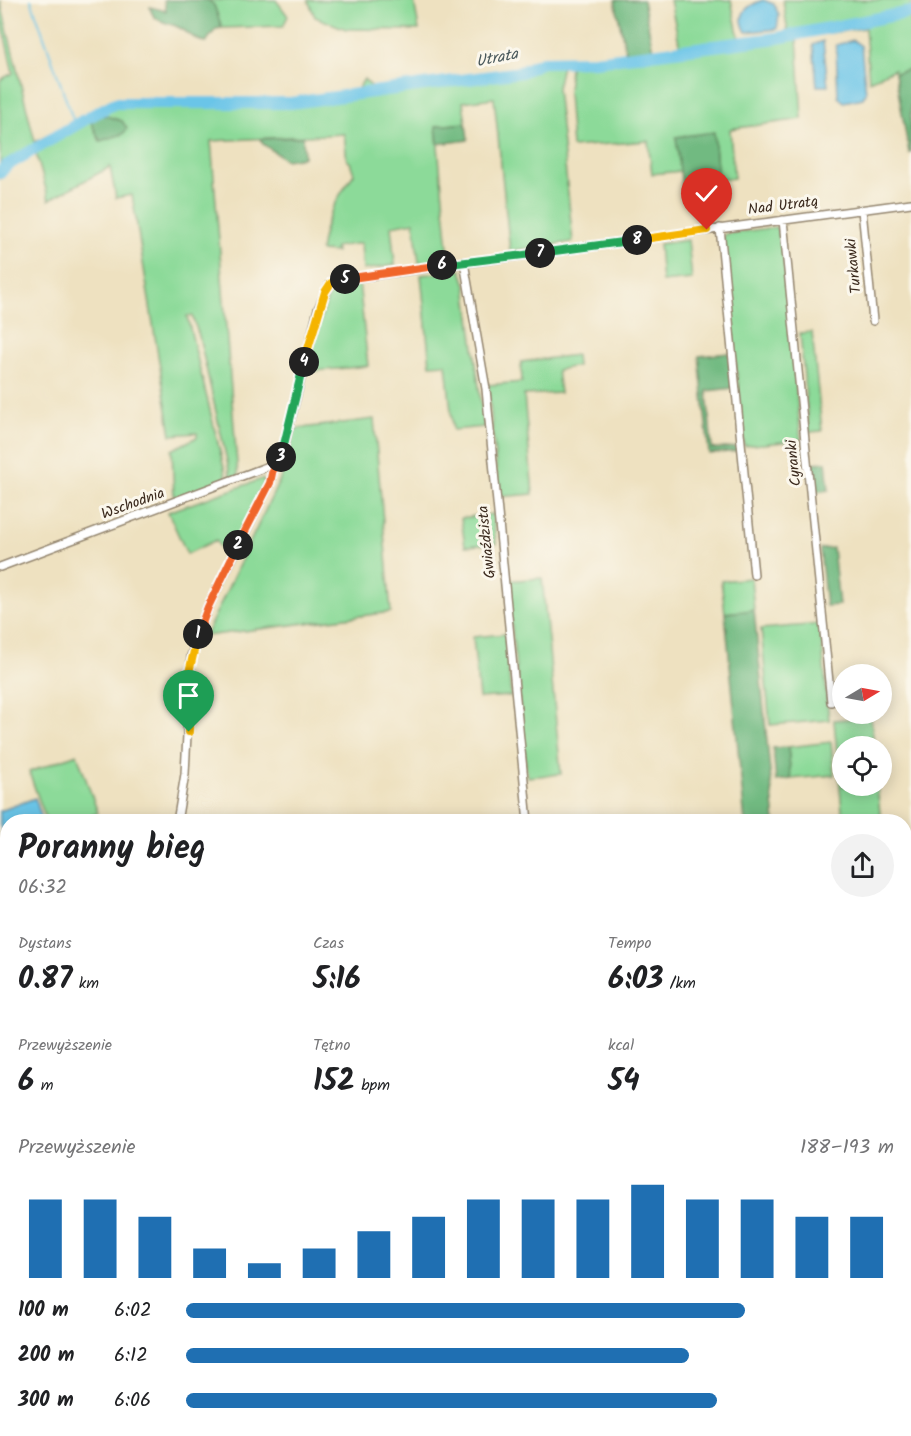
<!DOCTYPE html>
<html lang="pl">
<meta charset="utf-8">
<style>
:root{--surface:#fff;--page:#f2f2f2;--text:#202124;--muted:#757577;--accent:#1f6fb2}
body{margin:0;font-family:Kalam,sans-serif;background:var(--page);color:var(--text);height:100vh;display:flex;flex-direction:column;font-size:22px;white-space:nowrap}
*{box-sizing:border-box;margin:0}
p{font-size:20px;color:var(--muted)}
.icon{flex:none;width:33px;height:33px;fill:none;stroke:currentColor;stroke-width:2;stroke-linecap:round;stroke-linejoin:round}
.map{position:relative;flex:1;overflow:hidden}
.panel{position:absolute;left:0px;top:814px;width:912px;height:622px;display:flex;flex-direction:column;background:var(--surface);border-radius:24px 24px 0 0;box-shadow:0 3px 15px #0003}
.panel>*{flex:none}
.needle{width:39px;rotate:80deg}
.buttons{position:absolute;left:832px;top:664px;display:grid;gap:12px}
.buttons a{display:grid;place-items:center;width:60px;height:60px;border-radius:50%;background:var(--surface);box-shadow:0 3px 15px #0003;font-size:30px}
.pin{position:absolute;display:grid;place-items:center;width:51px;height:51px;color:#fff;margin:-62px -26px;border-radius:50% 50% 50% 0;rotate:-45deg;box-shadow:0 0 6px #0007}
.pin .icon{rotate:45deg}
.km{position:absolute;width:30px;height:30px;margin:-15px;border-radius:50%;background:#222;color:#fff;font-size:16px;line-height:30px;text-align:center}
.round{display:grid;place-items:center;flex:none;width:63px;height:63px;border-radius:32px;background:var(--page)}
.headline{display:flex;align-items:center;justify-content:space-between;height:102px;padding:0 18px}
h1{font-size:33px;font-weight:800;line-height:45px}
.figures{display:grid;grid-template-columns:repeat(3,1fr);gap:9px;height:102px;padding:6px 18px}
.figures div{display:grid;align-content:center}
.figures b{font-size:30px;font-weight:800}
.figures small{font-size:16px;font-weight:400}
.figures p{font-size:16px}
.chart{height:168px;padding:12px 18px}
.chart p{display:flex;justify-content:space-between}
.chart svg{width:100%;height:108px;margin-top:6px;stroke:var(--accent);stroke-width:6}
ul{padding:0 18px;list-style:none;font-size:20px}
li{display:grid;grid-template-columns:96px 72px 1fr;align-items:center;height:45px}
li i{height:15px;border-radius:8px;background:var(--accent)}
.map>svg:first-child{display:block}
</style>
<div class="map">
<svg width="911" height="1436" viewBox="0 0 911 1436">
<rect width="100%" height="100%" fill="#fbf7ec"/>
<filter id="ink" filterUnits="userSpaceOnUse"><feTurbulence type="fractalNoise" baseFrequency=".0167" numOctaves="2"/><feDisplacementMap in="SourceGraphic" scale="12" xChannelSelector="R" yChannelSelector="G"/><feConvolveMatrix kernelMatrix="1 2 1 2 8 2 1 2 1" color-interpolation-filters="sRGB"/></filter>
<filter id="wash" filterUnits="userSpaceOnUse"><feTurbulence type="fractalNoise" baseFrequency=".008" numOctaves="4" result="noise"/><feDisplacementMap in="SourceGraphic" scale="24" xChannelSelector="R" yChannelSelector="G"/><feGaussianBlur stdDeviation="1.35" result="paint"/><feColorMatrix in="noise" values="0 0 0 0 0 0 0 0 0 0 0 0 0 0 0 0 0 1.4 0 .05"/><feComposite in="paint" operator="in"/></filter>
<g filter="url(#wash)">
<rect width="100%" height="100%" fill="#eee1c0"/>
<path fill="#8cda99" stroke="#64825c" stroke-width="1.5" d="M0,0l35,142 80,-41 176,-2 53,-6 14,-4 6,-10 9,9 141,-18 23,-11 62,-2 81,-10 -10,-47h61l8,39 49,-6 -5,-33h128v69l-16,4 -1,-4 -25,12 -4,-53 -68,10 5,81 -72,10 4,49 -16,2 -4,-47 -38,4 5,34 -29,3 -4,-33 -76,6 -4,-54 2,-27 -8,-1 -5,23 16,154 -63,9 -16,-153 -31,4 3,21 -30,3 13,133 -30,4 -5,-41 -23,4 4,39 -32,5 -2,-27 -26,4 1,5 -16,-1c4,-30 16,-52 34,-77l-4,-12 -3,-1 -3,-27 -133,7 27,335 -7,3 -32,-143 -7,-20h-5l40,164 -53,19 -2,-49 25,-13v-4l-26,2 -39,-240 -16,3 -6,-31 -61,33 -14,-50 -26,18 -9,11v-99l13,-7 -13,-59z
M208,0h68l12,16 -5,10 -61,2 -8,-22z
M308,0h106l5,30 -73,-1 -31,-12z
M776,227l6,17 19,196 -57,6 -21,-209 2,-3z
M688,240l4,39 -30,3 -3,-38z
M461,270l5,15 18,142 -31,3 -7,-66 -16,1 -9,-90z
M359,282l9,84 -63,6 23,-76 12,-8z
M812,332l10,99 -13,1 -9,-99z
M576,355l1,11 -20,4 3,23 -36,2 9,99 -34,3 -11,-112 34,-3 -1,-20z
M374,419l17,193 -186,24 79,-165 10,-42z
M262,479l3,3 -39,78 -10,-20 -29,14 -19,-42z
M493,514l3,30 -31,2 -4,-28z
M542,578l19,196 -34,3 -20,-196z
M751,578l3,32 -29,3 -4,-32z
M820,624l9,96 -59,5 -9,-96z
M505,634l6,62 -32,2 -6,-61z
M871,717l3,30h-31v39h34l4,36h-38l-9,-102z
M831,742l3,33 -43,4 -3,-32z
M77,754l21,59 -23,9h-28l-18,-50z
M911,1024v139l-6,-6 -1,-129z
M905,1412l6,1v23h-67v-6h60z
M543,1430h218l16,6h-235z"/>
<path fill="#71ba81" stroke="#567250" stroke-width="1.5" d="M164,0h44l6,5 8,23 -6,1 -10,13c-12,-1 -16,-9 -26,-14 -12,-7 -27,-4 -30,-21l16,4z
M615,0h28l10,50 -27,4z
M911,69v84h-2l-14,-80z
M100,114l22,7 5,7 -4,6 -23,7 -10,-21z
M466,123l2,17 -30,4 -2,-18z
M714,132l4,48 -6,1 1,16 -19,2 -1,-11h-11l-6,-51z
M303,137l1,20 -18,3 -23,-16 -3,-5z
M729,353l4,35 -26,3 5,58 26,-2v4l-29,3 -10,-98z
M826,462l3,28 -14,2 -3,-29z
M833,548l6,57 -13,1 -6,-57z
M754,610l21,212h-30l-20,-209z
M788,747l3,32 -15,2 -3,-33z"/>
<path fill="#6ac5e8" stroke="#527883" stroke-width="1.5" d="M763,0l11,4 5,11 -2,14 -31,3c-10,-18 0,-26 17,-32z
M853,40l8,6 5,47 -3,5 -19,4 -6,-5 -2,-52z
M823,41l5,45h-11l-4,-41z
M35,798l8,24h-35l-1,16 -2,1 -5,-14v-14z"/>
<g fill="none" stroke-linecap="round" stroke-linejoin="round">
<path stroke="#6ac5e8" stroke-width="2" d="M31,0l44,125
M904,1070l7,-4
M0,1233l8,-3
M791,1436l3,-6"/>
<path stroke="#6ac5e8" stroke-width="12" d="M89,117l26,-14h176l230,-31 21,-10 53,-1 182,-23 134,-26
M0,173l6,-7 78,-46"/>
</g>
</g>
<g filter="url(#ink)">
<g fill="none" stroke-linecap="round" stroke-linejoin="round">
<g stroke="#94866f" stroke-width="10">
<path id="minor" d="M862,210l11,111
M783,220l48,482
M720,228l34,347
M464,262l22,127 42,433
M0,567l274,-103
M177,822l8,-48 6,-118 17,-49 62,-124 4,-19 8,-9 36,-146 11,-24 10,-5 572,-77
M908,1292l3,-9
M0,1298l8,39
M904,1411h7
M25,1430l1,6
M61,1430l2,6
M143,1436l1,-6"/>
</g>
<use href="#minor" stroke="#fff" stroke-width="7"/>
</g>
</g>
<g fill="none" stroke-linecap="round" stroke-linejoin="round" filter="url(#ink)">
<g stroke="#fff" stroke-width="12">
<path id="split-1" d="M189,732l1,-64 8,-34"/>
</g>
<g stroke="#fff" stroke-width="12">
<path id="split-2" d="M198,634l10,-27 30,-62"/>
</g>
<g stroke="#fff" stroke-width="12">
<path id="split-3" d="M238,545l32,-62 4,-19 7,-7"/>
</g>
<g stroke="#fff" stroke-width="12">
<path id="split-4" d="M281,457l23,-95"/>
</g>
<g stroke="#fff" stroke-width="12">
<path id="split-5" d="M304,362l21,-70 6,-9 14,-4"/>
</g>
<g stroke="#fff" stroke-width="12">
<path id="split-6" d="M345,279l97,-14"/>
</g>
<g stroke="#fff" stroke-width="12">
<path id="split-7" d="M442,265l98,-12"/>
</g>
<g stroke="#fff" stroke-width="12">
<path id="split-8" d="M540,253l97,-13"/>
</g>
<g stroke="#fff" stroke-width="12">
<path id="split-9" d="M637,240l70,-10"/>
</g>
<use href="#split-1" stroke="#f5b400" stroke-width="8"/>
<use href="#split-2" stroke="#f0652b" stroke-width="8"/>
<use href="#split-3" stroke="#f0652b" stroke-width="8"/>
<use href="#split-4" stroke="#22a559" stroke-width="8"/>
<use href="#split-5" stroke="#f5b400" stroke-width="8"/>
<use href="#split-6" stroke="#f0652b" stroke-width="8"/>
<use href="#split-7" stroke="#22a559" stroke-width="8"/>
<use href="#split-8" stroke="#22a559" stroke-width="8"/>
<use href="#split-9" stroke="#f5b400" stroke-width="8"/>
</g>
<g text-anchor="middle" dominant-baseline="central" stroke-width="6" stroke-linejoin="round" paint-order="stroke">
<g font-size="15" fill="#3b2a1e" stroke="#fbf7ec">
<text transform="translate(783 206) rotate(-7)">Nad Utratą</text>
<text transform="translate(854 266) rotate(-96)">Turkawki</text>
<text transform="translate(794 463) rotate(-96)">Cyranki</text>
<text transform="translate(133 504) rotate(-20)">Wschodnia</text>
<text transform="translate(487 542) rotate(-96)">Gwiaździsta</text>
</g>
<g font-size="16" font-style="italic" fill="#49585b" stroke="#fbf7ec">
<text transform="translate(497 58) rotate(-11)">Utrata</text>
</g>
</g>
</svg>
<div class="buttons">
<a><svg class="needle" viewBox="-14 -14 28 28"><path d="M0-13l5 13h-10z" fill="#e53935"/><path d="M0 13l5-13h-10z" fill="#757577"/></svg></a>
<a><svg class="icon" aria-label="locate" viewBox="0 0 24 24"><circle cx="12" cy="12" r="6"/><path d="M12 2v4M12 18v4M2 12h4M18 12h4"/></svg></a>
</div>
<div class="pin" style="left:189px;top:732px;background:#1e9e55"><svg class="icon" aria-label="arrive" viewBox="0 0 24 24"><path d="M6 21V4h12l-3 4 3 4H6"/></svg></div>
<div class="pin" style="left:707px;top:230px;background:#d93025"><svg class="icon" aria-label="check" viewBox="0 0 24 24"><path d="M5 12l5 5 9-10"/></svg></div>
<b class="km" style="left:198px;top:634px">1</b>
<b class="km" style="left:238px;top:545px">2</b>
<b class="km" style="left:281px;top:457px">3</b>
<b class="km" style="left:304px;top:362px">4</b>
<b class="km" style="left:345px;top:279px">5</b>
<b class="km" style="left:442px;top:265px">6</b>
<b class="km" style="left:540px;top:253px">7</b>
<b class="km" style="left:637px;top:240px">8</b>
<section class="panel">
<div class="headline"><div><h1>Poranny bieg</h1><p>06:32</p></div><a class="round"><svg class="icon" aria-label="share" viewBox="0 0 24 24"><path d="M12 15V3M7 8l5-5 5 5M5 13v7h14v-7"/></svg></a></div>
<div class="figures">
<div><p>Dystans</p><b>0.87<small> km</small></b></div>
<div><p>Czas</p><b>5:16</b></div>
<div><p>Tempo</p><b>6:03<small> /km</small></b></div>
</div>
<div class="figures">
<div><p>Przewyższenie</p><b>6<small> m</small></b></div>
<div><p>Tętno</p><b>152<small> bpm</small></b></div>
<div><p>kcal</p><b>54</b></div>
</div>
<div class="chart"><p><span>Przewyższenie</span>188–193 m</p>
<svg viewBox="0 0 160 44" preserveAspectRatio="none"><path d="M5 44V12M15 44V12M25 44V19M35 44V32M45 44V38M55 44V32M65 44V25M75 44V19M85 44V12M95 44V12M105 44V12M115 44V6M125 44V12M135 44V12M145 44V19M155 44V19"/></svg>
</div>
<ul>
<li><b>100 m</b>6:02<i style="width:79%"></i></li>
<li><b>200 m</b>6:12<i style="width:71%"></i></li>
<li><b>300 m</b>6:06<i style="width:75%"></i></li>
</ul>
</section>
</div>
